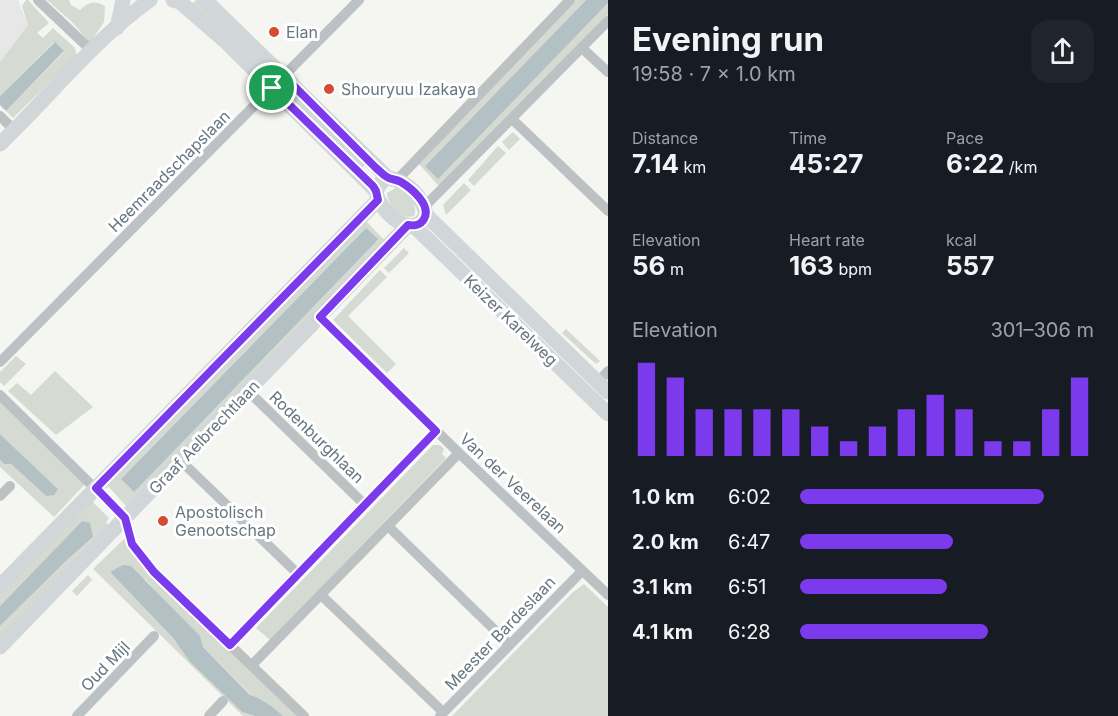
<!DOCTYPE html>
<meta charset="utf-8">
<style>
:root{--surface:#171b24;--page:#20242c;--text:#f1f3f6;--muted:#9ea1a6;--accent:#7c3aed}
body{margin:0;font-family:Inter,sans-serif;background:var(--page);color:var(--text);height:100vh;display:flex;flex-direction:column;font-size:22px;white-space:nowrap}
*{box-sizing:border-box;margin:0}
p{font-size:20px;color:var(--muted)}
.icon{flex:none;width:33px;height:33px;fill:none;stroke:currentColor;stroke-width:2;stroke-linecap:round;stroke-linejoin:round}
.map{position:relative;flex:1;overflow:hidden}
.panel{display:flex;flex-direction:column;background:var(--surface);width:510px}
.panel>*{flex:none}
.pin{position:absolute;display:grid;place-items:center;width:51px;height:51px;color:#fff;margin:-26px;border:3px solid #fff;border-radius:50%;box-shadow:0 2px 6px #0007}
.round{display:grid;place-items:center;flex:none;width:63px;height:63px;border-radius:18px;background:var(--page)}
.summary{display:flex;align-items:center;justify-content:space-between;height:102px;padding:0 24px}
h1{font-size:33px;font-weight:700;line-height:45px}
.metrics{display:grid;grid-template-columns:repeat(3,1fr);gap:9px;height:102px;padding:6px 24px}
.metrics div{display:grid;align-content:center}
.metrics b{font-size:26px;font-weight:700}
.metrics small{font-size:16px;font-weight:400}
.metrics p{font-size:16px}
.chart{height:168px;padding:12px 24px}
.chart p{display:flex;justify-content:space-between}
.chart svg{width:100%;height:108px;margin-top:6px;stroke:var(--accent);stroke-width:6}
ul{padding:0 24px;list-style:none;font-size:20px}
li{display:grid;grid-template-columns:96px 72px 1fr;align-items:center;height:45px}
li i{height:15px;border-radius:8px;background:var(--accent)}
main{display:flex;flex:1;min-height:0}
.map>svg:first-child{display:block}
</style>
<main>
<div class="map">
<svg width="608" height="716" viewBox="0 0 608 716">
<rect width="100%" height="100%" fill="#f5f5f2"/>
<path fill="#e6e7e6" d="M0,0h18l10,25 -28,37z"/>
<path fill="#d5dad2" fill-rule="evenodd" d="M26,0h2l21,23 -12,10 6,5 10,-10 22,20 2,8 -64,62 -7,-7 58,-59 -10,-10 -54,54v-34l28,-37 -6,-19z
M47,0h22l2,5 9,5c9,-8 14,-10 25,-4l-1,16 -14,21 -17,-20z
M196,0h3l75,72 -4,6 -79,-73z
M574,0h12l-161,166 13,12 170,-175v12l-144,150 -23,20h-3l-20,-22z
M296,94l70,70 -5,5 -71,-73z
M513,132l7,7 -11,11 -7,-8z
M498,146l8,7 -32,33 -6,-6z
M464,183l7,7 -25,25 -3,-10z
M396,188c11,4 23,15 18,28 -14,4 -26,-10 -27,-23z
M366,221l20,21 -260,264 -18,-20zM366,228l6,18 -239,245 -12,-12z
M404,248l5,5 -20,20 -5,-5z
M380,270l7,7 -39,39 48,48 -9,9 -54,-53z
M566,329l34,32 -4,3 -34,-31z
M16,356l10,8 -22,22 -4,-4v-10z
M55,371l38,36 -37,28 -48,-44 9,-8 14,12z
M0,400l87,82 -33,35 -54,-50v-7l4,4h7l35,32 12,-7 -58,-55z
M433,445h7l4,4 -2,5 4,4 -176,182 -14,-12z
M92,501l17,17 -3,4 5,6 -111,114v-16l67,-66 26,-23 -11,-16 -82,85v-14z
M125,538l5,3 169,175h-16c-6,-6 -24,-20 -32,-21l-48,-48 -57,-67 -26,-12 -10,4 63,66 17,24 52,50 13,4h-12l-150,-147z
M88,575l4,5 -15,16 -5,-5z
M584,584l24,23v109h-156l120,-123z"/>
<path fill="#b4c1c4" d="M586,0h22v3l-170,176 -13,-13z
M55,42l9,9 -58,60 -6,-6v-9z
M366,228l12,11 -6,7 -238,246 -13,-13z
M0,434l58,55 -4,6 -8,1 -35,-32h-7l-4,-4z
M82,521l8,2 3,14 -26,23 -67,66v-20z
M123,565l8,1 69,70 3,11 47,48c9,1 27,15 33,21h-28l-13,-4 -52,-50 -17,-24 -63,-66z"/>
<g fill="none" stroke-linecap="round" stroke-linejoin="round">
<path stroke="#bcc1c4" stroke-width="10" d="M38,0l54,51
M582,48l26,24
M0,116l14,14
M512,119l96,92
M397,180l173,-180
M425,206l183,-185
M320,317l139,136 149,142
M0,362l359,-362
M598,382l10,-11
M248,391l117,114
M0,395l125,123 7,26 22,28 150,144
M181,461l117,113
M0,496l10,-10
M388,526l121,118
M321,595l122,117
M230,644l206,-213
M252,665l207,-212
M77,716l77,-80
M209,716l14,-15
M440,716l142,-145"/>
<path stroke="#d1d6d9" stroke-width="15" d="M173,0l7,2 45,39 151,150
M205,0l183,178
M117,28l6,-28
M0,144c50,-48 94,-104 150,-144
M388,178c19,3 35,18 38,37 -13,27 -48,-4 -50,-24l6,-10z
M426,215l182,177
M414,226l194,188
M0,586l378,-386
M0,647l408,-422"/>
</g>
<g fill="none" stroke-linecap="round" stroke-linejoin="round">
<g stroke="#fff" stroke-width="12">
<path id="route" d="M284,76l92,92c4,3 7,7 11,9 4,3 9,2 14,5 10,6 31,23 23,37 -3,6 -10,7 -16,6l-88,92 116,114 -206,214 -76,-73 -22,-28 -7,-26 -29,-30 282,-288 -2,-9 -3,-5 -101,-98z"/>
</g>
<use href="#route" stroke="#7c3aed" stroke-width="8"/>
</g>
<g fill="#d74b31" stroke="#fff" stroke-width="2">
<circle cx="274" cy="32" r="6"/>
<circle cx="329" cy="89" r="6"/>
<circle cx="163" cy="521" r="6"/>
</g>
<g text-anchor="middle" dominant-baseline="central" stroke-width="6" stroke-linejoin="round" paint-order="stroke">
<g font-size="16" fill="#667781" stroke="#fff" text-anchor="start">
<text x="286" y="32">Elan</text>
<text x="341" y="89">Shouryuu Izakaya</text>
<text x="175" y="512">Apostolisch<tspan x="175" dy="18">Genootschap</tspan></text>
</g>
<g font-size="16" fill="#667781" stroke="#fff">
<text transform="translate(169 171) rotate(-45)">Heemraadschapslaan</text>
<text transform="translate(511 320) rotate(44)">Keizer Karelweg</text>
<text transform="translate(204 437) rotate(-46)">Graaf Aelbrechtlaan</text>
<text transform="translate(317 437) rotate(44)">Rodenburghlaan</text>
<text transform="translate(513 483) rotate(43)">Van der Veerelaan</text>
<text transform="translate(500 633) rotate(-46)">Meester Bardeslaan</text>
<text transform="translate(105 666) rotate(-46)">Oud Mijl</text>
</g>
</g>
</svg>
<div class="pin" style="left:272px;top:88px;background:#1e9e55"><svg class="icon" aria-label="arrive" viewBox="0 0 24 24"><path d="M6 21V4h12l-3 4 3 4H6"/></svg></div>
</div>
<section class="panel">
<div class="summary"><div><h1>Evening run</h1><p>19:58 · 7 × 1.0 km</p></div><a class="round"><svg class="icon" aria-label="share" viewBox="0 0 24 24"><path d="M12 15V3M7 8l5-5 5 5M5 13v7h14v-7"/></svg></a></div>
<div class="metrics">
<div><p>Distance</p><b>7.14<small> km</small></b></div>
<div><p>Time</p><b>45:27</b></div>
<div><p>Pace</p><b>6:22<small> /km</small></b></div>
</div>
<div class="metrics">
<div><p>Elevation</p><b>56<small> m</small></b></div>
<div><p>Heart rate</p><b>163<small> bpm</small></b></div>
<div><p>kcal</p><b>557</b></div>
</div>
<div class="chart"><p><span>Elevation</span>301–306 m</p>
<svg viewBox="0 0 160 44" preserveAspectRatio="none"><path d="M5 44V6M15 44V12M25 44V25M35 44V25M45 44V25M55 44V25M65 44V32M75 44V38M85 44V32M95 44V25M105 44V19M115 44V25M125 44V38M135 44V38M145 44V25M155 44V12"/></svg>
</div>
<ul>
<li><b>1.0 km</b>6:02<i style="width:83%"></i></li>
<li><b>2.0 km</b>6:47<i style="width:52%"></i></li>
<li><b>3.1 km</b>6:51<i style="width:50%"></i></li>
<li><b>4.1 km</b>6:28<i style="width:64%"></i></li>
</ul>
</section>
</main>
